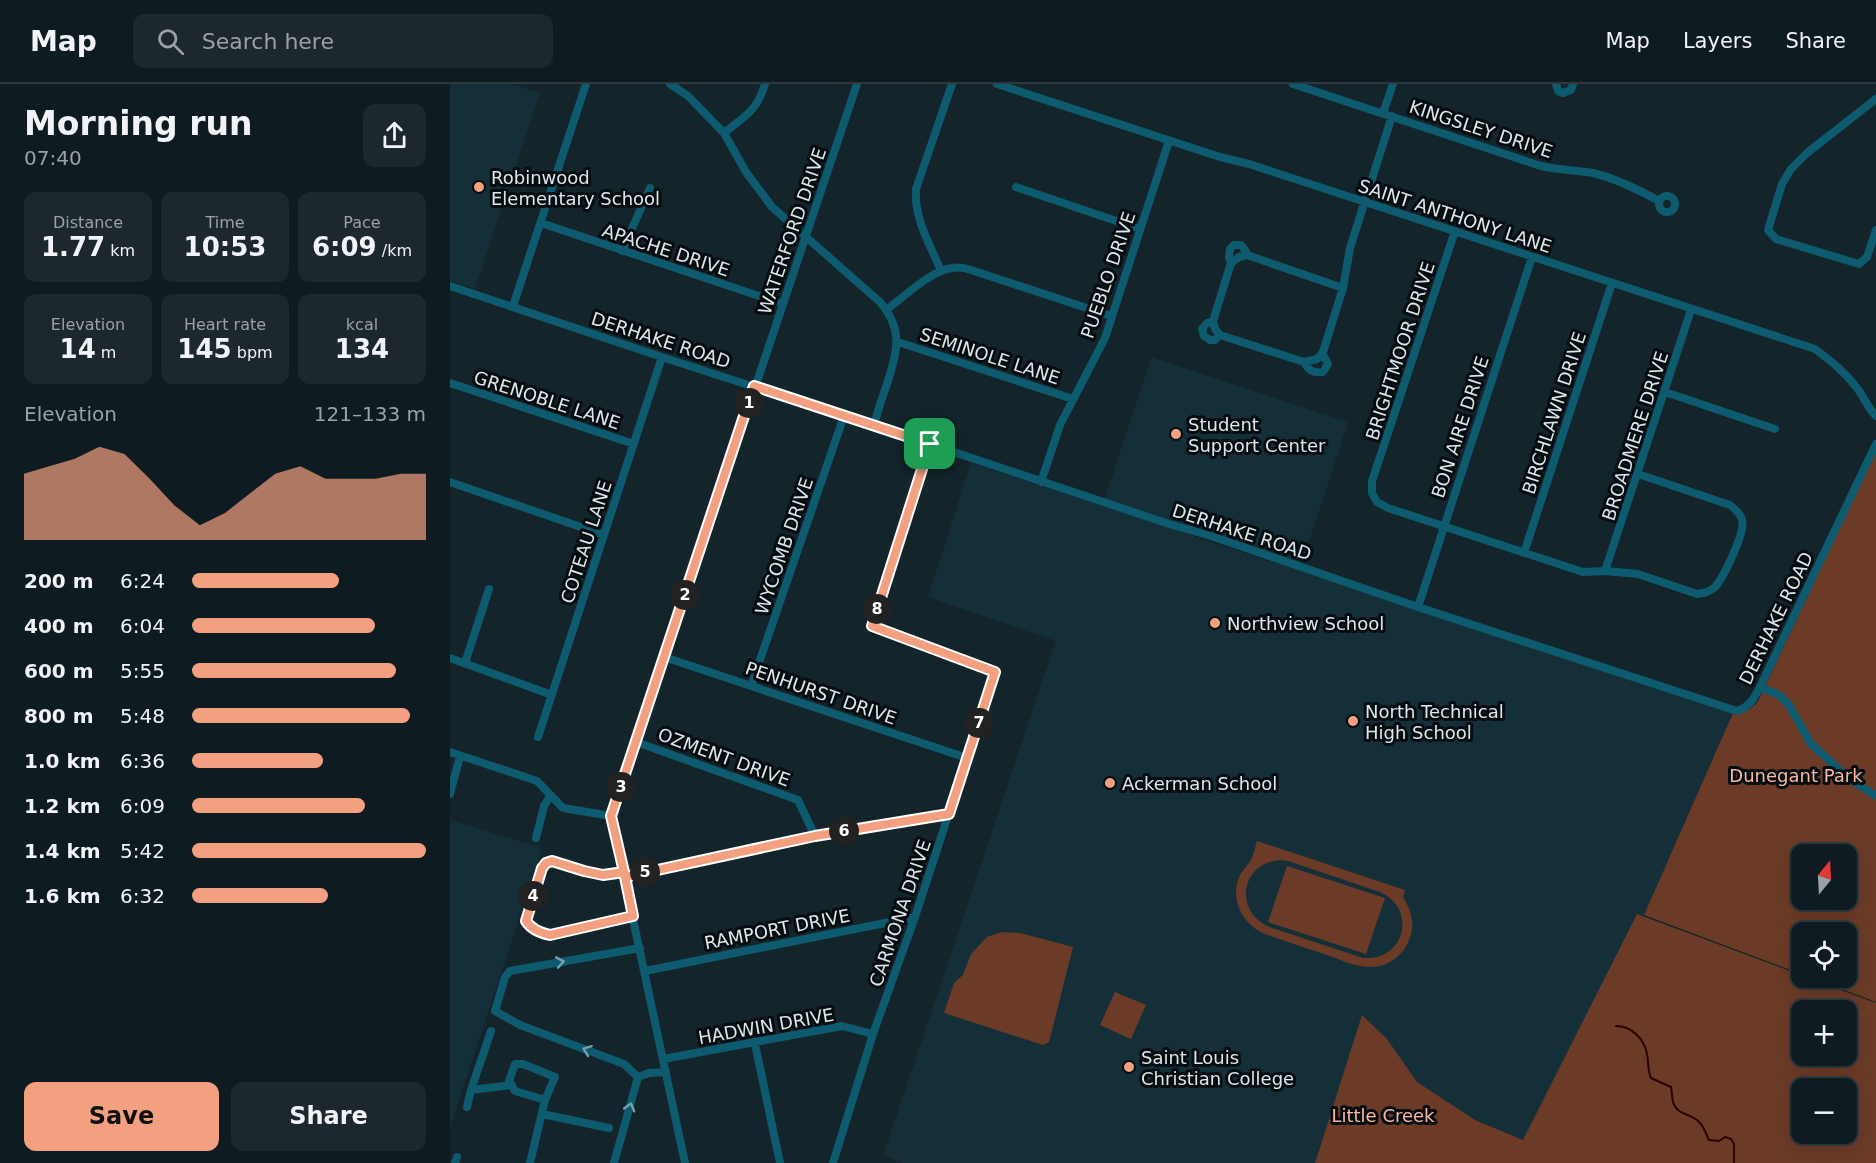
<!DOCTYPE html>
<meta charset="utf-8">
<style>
:root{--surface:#0e1b20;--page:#1c282d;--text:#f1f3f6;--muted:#9ba1a5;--line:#2e393e;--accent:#f2a07f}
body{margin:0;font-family:"DejaVu Sans",sans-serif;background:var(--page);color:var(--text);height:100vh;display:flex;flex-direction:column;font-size:22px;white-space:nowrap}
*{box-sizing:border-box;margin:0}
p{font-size:20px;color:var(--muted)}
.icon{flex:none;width:33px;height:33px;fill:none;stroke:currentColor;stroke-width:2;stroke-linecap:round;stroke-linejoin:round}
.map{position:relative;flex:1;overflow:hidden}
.panel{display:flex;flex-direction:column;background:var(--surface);width:450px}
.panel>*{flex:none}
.needle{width:39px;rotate:18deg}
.fabs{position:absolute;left:1341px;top:760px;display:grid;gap:12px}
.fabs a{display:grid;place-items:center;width:66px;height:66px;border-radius:12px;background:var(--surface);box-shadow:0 6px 24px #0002,0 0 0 2px var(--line);font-size:30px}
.pin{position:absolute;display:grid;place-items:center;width:51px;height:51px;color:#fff;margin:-26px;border-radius:12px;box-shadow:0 3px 9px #0006}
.km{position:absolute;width:30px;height:30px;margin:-15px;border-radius:50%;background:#222;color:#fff;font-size:16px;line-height:30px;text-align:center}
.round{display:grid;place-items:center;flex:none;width:63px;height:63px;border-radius:12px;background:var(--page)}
.summary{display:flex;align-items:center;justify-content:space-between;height:102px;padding:0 24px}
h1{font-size:33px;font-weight:600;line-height:45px}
.metrics{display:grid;grid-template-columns:repeat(3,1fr);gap:9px;height:102px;padding:6px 24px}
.metrics div{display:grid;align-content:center;border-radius:12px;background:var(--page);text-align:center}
.metrics b{font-size:26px;font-weight:600}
.metrics small{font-size:16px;font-weight:400}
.metrics p{font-size:16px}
.chart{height:168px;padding:12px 24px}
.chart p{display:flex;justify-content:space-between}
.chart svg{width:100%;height:108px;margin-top:6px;fill:var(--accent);opacity:.7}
.button{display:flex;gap:12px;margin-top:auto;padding:12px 24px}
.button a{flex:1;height:69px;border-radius:12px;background:var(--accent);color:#111;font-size:24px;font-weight:600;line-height:69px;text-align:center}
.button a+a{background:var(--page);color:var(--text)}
ul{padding:0 24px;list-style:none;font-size:20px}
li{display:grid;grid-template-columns:96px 72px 1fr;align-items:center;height:45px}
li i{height:15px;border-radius:8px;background:var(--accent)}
header{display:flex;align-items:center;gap:36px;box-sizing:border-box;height:84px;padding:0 30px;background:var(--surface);border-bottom:2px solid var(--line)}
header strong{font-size:28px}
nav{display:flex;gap:33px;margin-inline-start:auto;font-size:21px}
.search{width:420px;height:54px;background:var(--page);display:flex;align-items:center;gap:15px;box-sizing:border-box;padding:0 21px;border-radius:12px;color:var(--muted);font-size:22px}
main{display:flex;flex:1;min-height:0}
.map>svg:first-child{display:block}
</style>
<header>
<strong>Map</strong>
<div class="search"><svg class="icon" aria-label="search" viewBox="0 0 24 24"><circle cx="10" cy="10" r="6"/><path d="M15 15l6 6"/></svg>Search here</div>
<nav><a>Map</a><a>Layers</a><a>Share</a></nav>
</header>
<main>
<section class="panel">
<div class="summary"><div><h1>Morning run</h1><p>07:40</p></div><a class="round"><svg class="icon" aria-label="share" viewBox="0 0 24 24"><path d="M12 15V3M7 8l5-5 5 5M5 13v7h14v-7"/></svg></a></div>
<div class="metrics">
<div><p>Distance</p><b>1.77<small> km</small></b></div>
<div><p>Time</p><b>10:53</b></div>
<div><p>Pace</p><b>6:09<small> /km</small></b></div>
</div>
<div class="metrics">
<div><p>Elevation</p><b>14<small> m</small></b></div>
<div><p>Heart rate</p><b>145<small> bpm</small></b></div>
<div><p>kcal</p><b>134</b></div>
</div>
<div class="chart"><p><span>Elevation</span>121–133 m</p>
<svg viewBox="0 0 160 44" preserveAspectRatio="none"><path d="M0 44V17L10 14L20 11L30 6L40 9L50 19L60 30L70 38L80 33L90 25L100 17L110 14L120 19L130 19L140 19L150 17L160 17V44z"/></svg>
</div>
<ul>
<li><b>200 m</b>6:24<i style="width:63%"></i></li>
<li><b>400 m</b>6:04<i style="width:78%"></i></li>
<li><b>600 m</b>5:55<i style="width:87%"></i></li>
<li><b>800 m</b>5:48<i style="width:93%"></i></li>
<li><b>1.0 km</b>6:36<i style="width:56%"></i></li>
<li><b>1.2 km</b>6:09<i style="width:74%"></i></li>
<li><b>1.4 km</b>5:42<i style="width:100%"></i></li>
<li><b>1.6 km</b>6:32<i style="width:58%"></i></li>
</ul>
<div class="button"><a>Save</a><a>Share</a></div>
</section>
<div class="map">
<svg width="1426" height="1079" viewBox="0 0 1426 1079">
<rect width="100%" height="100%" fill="#13242a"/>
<path fill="#152f38" d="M0,0h61l29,9 -65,196 -25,-8z
M701,273l197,65 -46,141 -197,-64z
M521,379l751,247 22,3h-11l-89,202 -120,244 -195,-40 -14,44h-411l-21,-7 173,-515 -128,-44z
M0,736l92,28 -92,280z"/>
<path fill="#6b3b27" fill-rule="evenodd" d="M1426,368v550l-64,-24h34v-45h-44l-1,41 -157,-59 89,-202c12,0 17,-2 25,-12zM1352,771h44v45h-44z
M807,757l148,49 -2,7c8,13 13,28 6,43 -6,16 -21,27 -39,27 -13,0 -27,-6 -40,-11 -21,-7 -43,-14 -65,-22 -23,-10 -36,-35 -25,-59 3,-6 8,-10 11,-15 3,-6 4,-13 6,-19zM830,776l8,1 92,31c38,17 25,69 -17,66l-94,-31c-36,-16 -28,-64 11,-67z
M837,782l98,32 -19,56 -98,-32z
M1187,830l164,61 1,3h6l68,25v160h-561l47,-148 25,24 30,43 58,38 48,20zM1352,927h44v45h-44zM1352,1005h44v45h-44z
M552,848l18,1 53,14 -24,95 -6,3 -99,-32 10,-30 9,-8 8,-21 16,-17z
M665,908l31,13 -15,34 -31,-14z"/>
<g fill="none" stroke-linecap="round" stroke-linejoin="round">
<path stroke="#290500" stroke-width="2" d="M1166,942c15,0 28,12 31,28 2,9 0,15 4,24l20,9c1,5 1,11 2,15 4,14 19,11 27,21 4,4 6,11 9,17l10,1 6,-4 6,2 3,5v19"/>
<path stroke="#0e5b6f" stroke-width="8" d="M220,0l18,12 36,37 22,39 26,35 108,95c23,27 18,47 8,79 -5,14 -10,29 -14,44
M547,0l223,73 29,7 566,185c17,13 29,22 42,39 7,9 10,19 19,28
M843,0l248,82c17,4 34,4 52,7 22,5 46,17 66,28
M1106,0l2,7 5,2 8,-3 2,-6
M1426,15l-69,54 -16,16 -9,15 -14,46 8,9 83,25 8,-7 9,-27
M933,29l10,-29
M274,49c21,-17 33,-22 41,-49
M566,103l124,42
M1209 120a8 8 0 1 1 16 0a8 8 0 1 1-16 0Z
M91,139l242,81
M1005,147l-83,250v12l5,9 11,6 195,64 22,-1 33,3 59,20c7,-1 13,-2 18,-7 8,-9 31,-55 27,-67 -1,-6 -7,-11 -12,-15l-92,-31
M172,167l28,-63
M781,179l-2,-6 1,-8 4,-4h7l4,5 2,5
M491,187c-11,-27 -27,-52 -25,-82l36,-105
M0,202l212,71 268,87 239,80 42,12 207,71 319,104c13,-4 17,-13 23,-24l116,-243
M893,204l-96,-33 -8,2 -8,6 -18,58 2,8 5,6 84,27 13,-3 6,-7 20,-64 7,-40 42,-132
M63,222l73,-222
M436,226c18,-13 44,-39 66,-42 6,-1 13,0 19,2l140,46
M763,237l-6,2 -5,6 2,7 6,4h5l5,-5
M448,258l175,57
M854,278c5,9 9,11 19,10l5,-8 -6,-11
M0,299l184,61
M1215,308l110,37
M0,398l154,53
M591,398l19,-57 45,-87 64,-197
M1074,469l88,-270
M1155,487l86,-261
M968,523l114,-350
M214,573l303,101
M0,574l102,37
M15,579l24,-74
M301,602l93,-270
M1310,603l19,8 10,10 22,39 40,36 25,16
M88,653l124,-380
M186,658l162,58 17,36
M0,668l87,29 26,27 48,8
M0,710l10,-38
M86,754l8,-32 7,-11
M174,788l-21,3 -20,-4 -31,-9 -6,1 -4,5 -16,53 3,4 5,4 16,6 83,-19
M175,793l190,-41 134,-22
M195,887l270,-54
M305,960l25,119
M213,975l179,-33 31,8
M65,980h8l32,13 -10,23 -30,-9 -6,-10z
M188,993l-14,-13 -104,-39 -25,-14 10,-34 5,-6 130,-23
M21,1006l41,-5
M17,1023l4,-17 20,-59
M92,1030l67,14
M5,1079l2,-6
M80,1079l15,-63
M164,1079l24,-86 11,-4 17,-1
M235,1079l-74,-347 246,-732
M383,1079l40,-129 42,-117 80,-245 -123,-46 58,-182"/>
</g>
<defs><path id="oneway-chevron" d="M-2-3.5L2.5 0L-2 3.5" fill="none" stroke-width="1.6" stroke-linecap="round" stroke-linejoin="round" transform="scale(1.5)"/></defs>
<g stroke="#75a1ad">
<use href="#oneway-chevron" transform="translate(110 878) rotate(-10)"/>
<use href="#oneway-chevron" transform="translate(137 966) rotate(-159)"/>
<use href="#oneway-chevron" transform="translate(180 1023) rotate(-74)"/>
</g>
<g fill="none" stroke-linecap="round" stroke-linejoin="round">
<g stroke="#fff" stroke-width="12">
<path id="route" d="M304,302l176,58 -58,182 123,46 -46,142 -134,22 -190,41 8,39 -83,19c-9,-2 -19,-6 -24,-14l16,-53 4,-5 6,-2 32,10 19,4 21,-3 -13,-56z"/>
</g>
<use href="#route" stroke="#f2a07f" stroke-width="8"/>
</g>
<g fill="#f2a07f" stroke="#060c0f" stroke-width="2">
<circle cx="29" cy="103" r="6"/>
<circle cx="726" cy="350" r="6"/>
<circle cx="765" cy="539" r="6"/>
<circle cx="903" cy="637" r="6"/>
<circle cx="660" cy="699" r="6"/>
<circle cx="679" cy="983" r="6"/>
</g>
<g text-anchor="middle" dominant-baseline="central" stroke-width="6" stroke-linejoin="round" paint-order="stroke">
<g font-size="18" fill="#dce7eb" stroke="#060c0f">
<text transform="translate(1031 45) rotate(18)">KINGSLEY DRIVE</text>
<text transform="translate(1005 132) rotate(18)">SAINT ANTHONY LANE</text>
<text transform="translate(342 147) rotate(-71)">WATERFORD DRIVE</text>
<text transform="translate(216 166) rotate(18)">APACHE DRIVE</text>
<text transform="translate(658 191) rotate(-71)">PUEBLO DRIVE</text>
<text transform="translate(211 256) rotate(18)">DERHAKE ROAD</text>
<text transform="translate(950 267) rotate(-72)">BRIGHTMOOR DRIVE</text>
<text transform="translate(540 272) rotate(18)">SEMINOLE LANE</text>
<text transform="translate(97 316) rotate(18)">GRENOBLE LANE</text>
<text transform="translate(1104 329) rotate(-72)">BIRCHLAWN DRIVE</text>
<text transform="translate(1010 343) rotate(-72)">BON AIRE DRIVE</text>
<text transform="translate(1185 352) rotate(-72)">BROADMERE DRIVE</text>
<text transform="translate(792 448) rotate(18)">DERHAKE ROAD</text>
<text transform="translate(136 458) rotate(-72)">COTEAU LANE</text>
<text transform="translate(334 462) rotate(-71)">WYCOMB DRIVE</text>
<text transform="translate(1326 534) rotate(-64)">DERHAKE ROAD</text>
<text transform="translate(371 609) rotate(19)">PENHURST DRIVE</text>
<text transform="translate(274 673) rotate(20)">OZMENT DRIVE</text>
<text transform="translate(450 829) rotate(-71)">CARMONA DRIVE</text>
<text transform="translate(327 845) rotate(-11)">RAMPORT DRIVE</text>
<text transform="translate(316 942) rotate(-10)">HADWIN DRIVE</text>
</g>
<g font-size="18" fill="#dce7eb" stroke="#060c0f" text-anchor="start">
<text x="41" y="93">Robinwood<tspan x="41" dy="21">Elementary School</tspan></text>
<text x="738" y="340">Student<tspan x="738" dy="21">Support Center</tspan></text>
<text x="777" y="539">Northview School</text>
<text x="915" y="627">North Technical<tspan x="915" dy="21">High School</tspan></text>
<text x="672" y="699">Ackerman School</text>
<text x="691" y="973">Saint Louis<tspan x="691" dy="21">Christian College</tspan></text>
</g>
<g font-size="18" fill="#f8b89e" stroke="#060c0f">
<text x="1346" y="691">Dunegant Park</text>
<text x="933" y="1031">Little Creek</text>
</g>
</g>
</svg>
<div class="fabs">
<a><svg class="needle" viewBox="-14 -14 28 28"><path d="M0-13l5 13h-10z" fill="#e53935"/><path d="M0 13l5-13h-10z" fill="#9ba1a5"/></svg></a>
<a><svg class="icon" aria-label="locate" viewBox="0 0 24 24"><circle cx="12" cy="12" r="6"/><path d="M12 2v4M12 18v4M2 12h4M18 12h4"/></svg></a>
<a>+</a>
<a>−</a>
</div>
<div class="pin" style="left:480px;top:360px;background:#1e9e55"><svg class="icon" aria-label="arrive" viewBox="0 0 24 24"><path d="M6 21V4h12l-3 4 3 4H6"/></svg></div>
<b class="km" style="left:299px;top:319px">1</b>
<b class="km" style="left:235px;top:511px">2</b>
<b class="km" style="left:171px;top:703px">3</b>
<b class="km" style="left:83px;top:812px">4</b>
<b class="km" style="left:195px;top:788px">5</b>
<b class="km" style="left:394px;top:747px">6</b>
<b class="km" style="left:529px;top:639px">7</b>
<b class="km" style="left:427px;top:525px">8</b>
</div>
</main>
